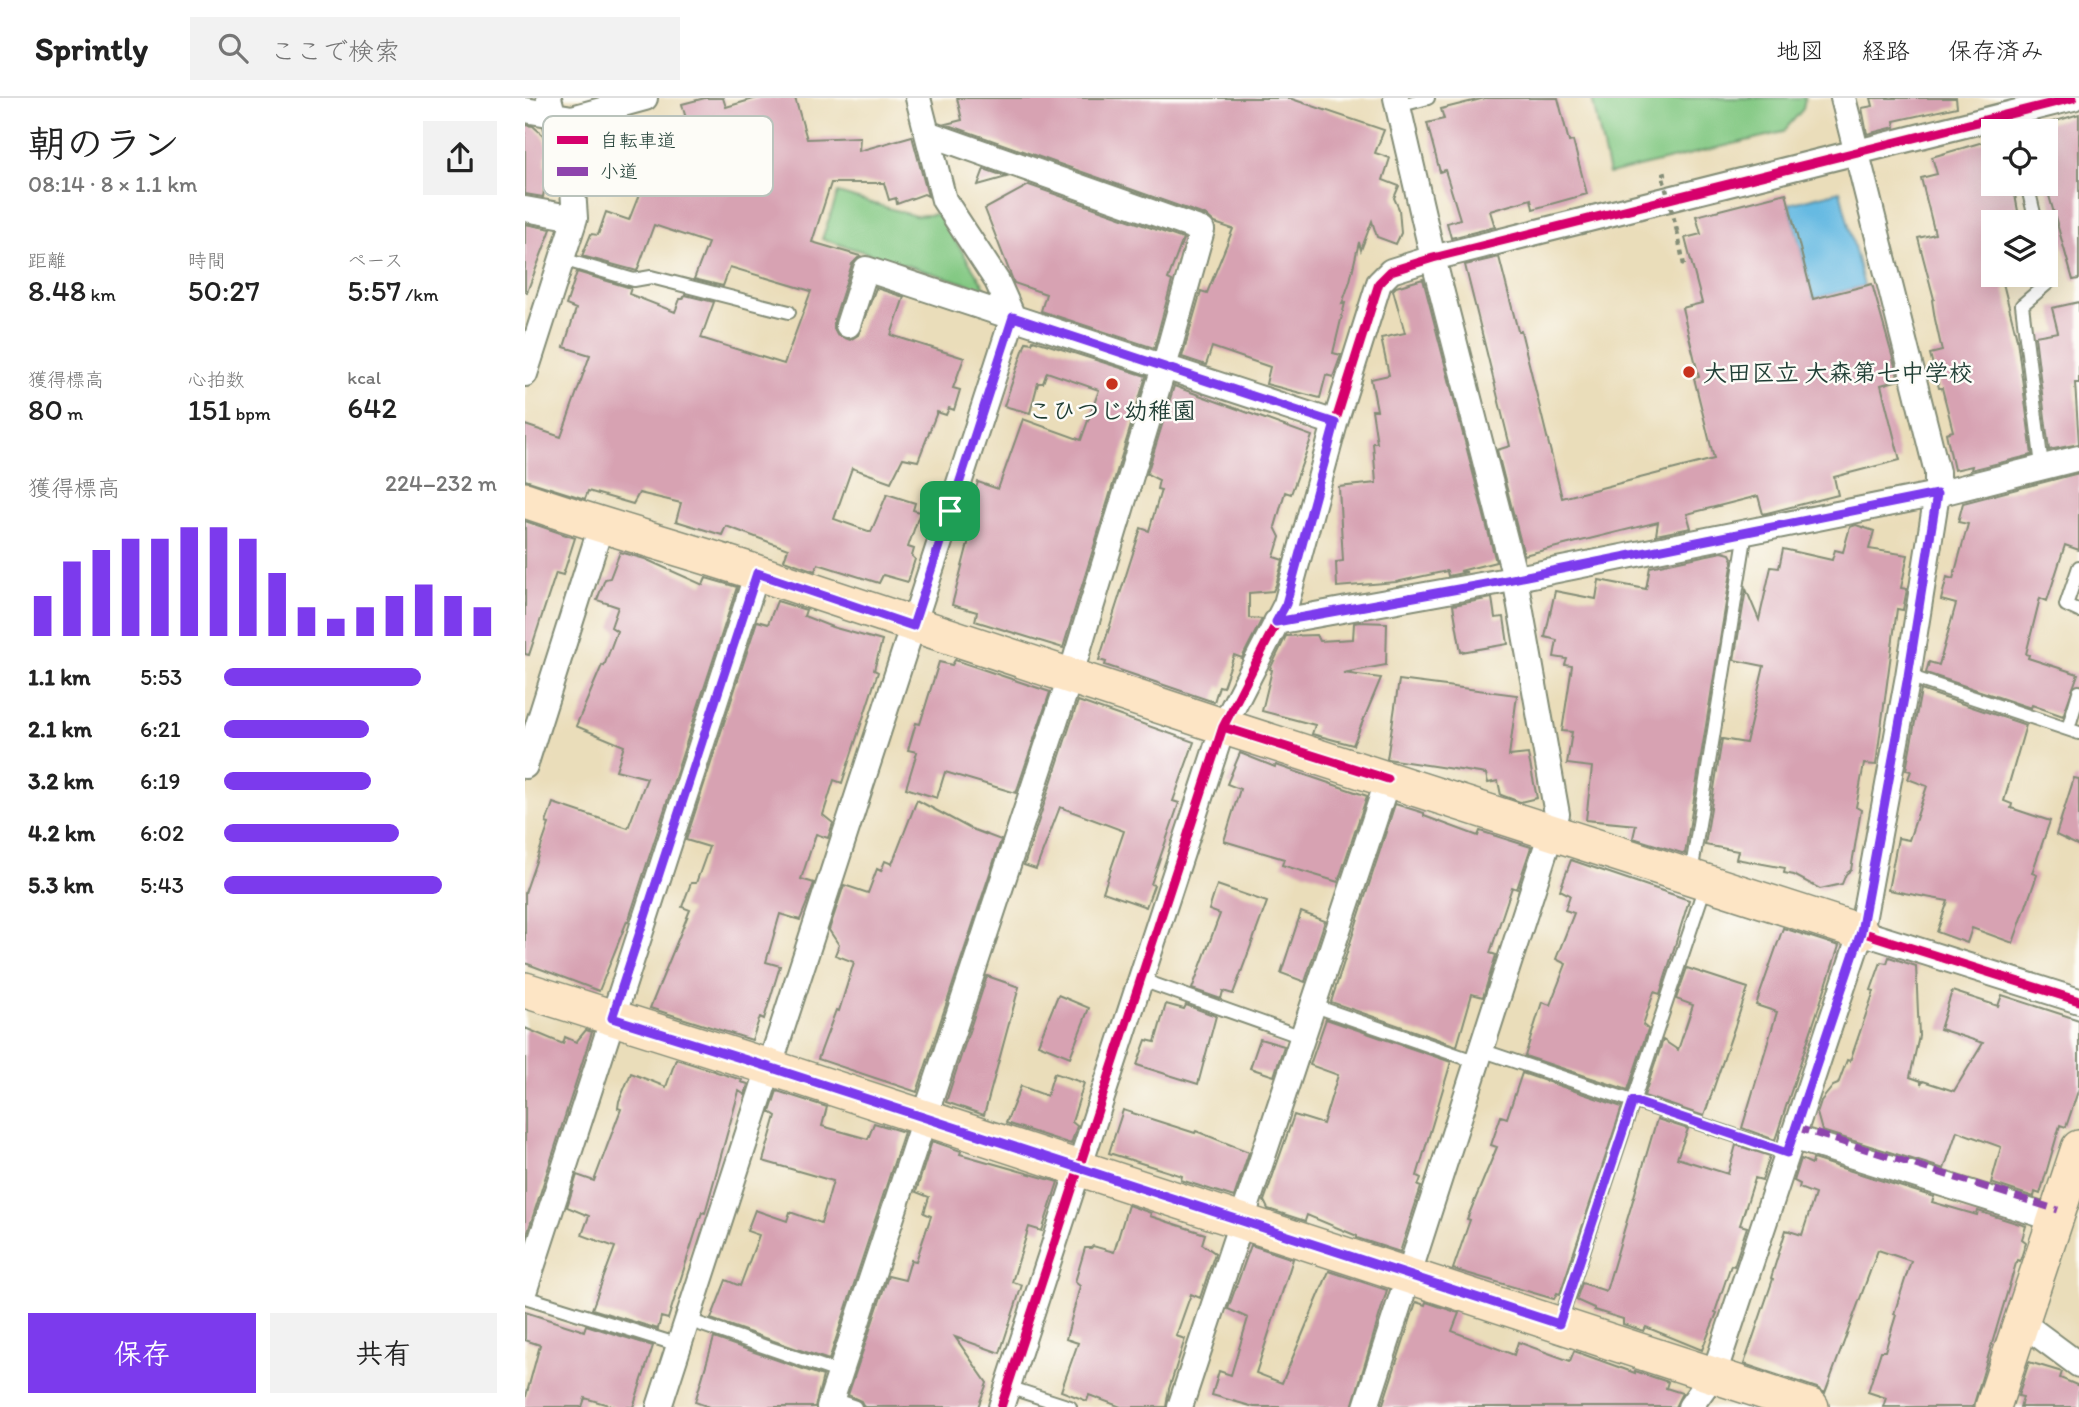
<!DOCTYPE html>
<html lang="ja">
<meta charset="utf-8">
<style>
:root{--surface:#fff;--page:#f2f2f2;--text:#222;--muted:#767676;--line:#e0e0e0;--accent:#7c3aed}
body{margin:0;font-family:Itim,"Klee One",sans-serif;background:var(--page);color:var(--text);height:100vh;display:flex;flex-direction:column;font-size:26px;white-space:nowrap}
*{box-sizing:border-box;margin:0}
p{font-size:23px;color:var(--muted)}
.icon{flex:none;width:38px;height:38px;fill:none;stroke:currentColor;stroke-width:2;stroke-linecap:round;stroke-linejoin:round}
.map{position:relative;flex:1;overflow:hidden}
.panel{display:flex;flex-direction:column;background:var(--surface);width:525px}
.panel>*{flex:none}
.tools{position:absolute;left:1456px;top:21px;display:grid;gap:14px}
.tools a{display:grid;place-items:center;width:77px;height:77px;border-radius:0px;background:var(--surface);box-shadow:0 7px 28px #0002;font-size:35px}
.pin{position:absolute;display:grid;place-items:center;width:60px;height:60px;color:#fff;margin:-30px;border-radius:14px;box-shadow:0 4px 10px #0006}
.round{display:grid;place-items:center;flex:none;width:74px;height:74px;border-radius:0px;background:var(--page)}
.overview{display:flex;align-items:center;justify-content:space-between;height:119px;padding:0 28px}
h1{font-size:38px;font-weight:600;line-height:52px}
.stats{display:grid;grid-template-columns:repeat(3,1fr);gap:10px;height:119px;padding:7px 28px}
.stats div{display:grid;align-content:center}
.stats b{font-size:30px;font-weight:600}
.stats small{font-size:19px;font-weight:400}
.stats p{font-size:19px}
.chart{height:196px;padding:14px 28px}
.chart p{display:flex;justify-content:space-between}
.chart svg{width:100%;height:126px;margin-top:7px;stroke:var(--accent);stroke-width:6}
.button{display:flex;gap:14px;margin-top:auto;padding:14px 28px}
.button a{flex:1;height:80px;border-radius:0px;background:var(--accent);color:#fff;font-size:28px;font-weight:600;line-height:80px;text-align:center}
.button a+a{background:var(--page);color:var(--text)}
ul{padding:0 28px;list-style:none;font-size:23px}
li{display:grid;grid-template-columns:112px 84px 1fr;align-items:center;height:52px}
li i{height:18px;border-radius:9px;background:var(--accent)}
header{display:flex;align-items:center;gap:42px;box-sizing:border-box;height:98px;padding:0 35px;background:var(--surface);border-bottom:2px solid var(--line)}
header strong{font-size:33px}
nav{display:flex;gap:38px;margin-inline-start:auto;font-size:24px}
.search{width:490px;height:63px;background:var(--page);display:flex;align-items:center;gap:18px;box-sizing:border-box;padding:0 24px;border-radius:0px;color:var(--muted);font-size:26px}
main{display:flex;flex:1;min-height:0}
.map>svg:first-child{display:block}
</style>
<header>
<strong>Sprintly</strong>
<div class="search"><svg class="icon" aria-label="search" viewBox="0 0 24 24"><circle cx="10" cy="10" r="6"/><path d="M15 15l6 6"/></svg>ここで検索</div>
<nav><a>地図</a><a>経路</a><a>保存済み</a></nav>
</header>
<main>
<section class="panel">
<div class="overview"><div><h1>朝のラン</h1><p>08:14 · 8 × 1.1 km</p></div><a class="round"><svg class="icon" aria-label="share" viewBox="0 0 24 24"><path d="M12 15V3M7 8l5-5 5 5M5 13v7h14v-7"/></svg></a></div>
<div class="stats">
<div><p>距離</p><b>8.48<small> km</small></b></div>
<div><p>時間</p><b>50:27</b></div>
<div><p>ペース</p><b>5:57<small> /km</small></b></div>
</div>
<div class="stats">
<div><p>獲得標高</p><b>80<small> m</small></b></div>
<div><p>心拍数</p><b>151<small> bpm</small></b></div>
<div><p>kcal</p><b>642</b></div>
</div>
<div class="chart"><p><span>獲得標高</span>224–232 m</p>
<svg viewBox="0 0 160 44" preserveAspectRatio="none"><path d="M5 44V30M15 44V18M25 44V14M35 44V10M45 44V10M55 44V6M65 44V6M75 44V10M85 44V22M95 44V34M105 44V38M115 44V34M125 44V30M135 44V26M145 44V30M155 44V34"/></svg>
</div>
<ul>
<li><b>1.1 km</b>5:53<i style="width:72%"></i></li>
<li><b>2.1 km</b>6:21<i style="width:53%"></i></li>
<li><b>3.2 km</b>6:19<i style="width:54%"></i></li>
<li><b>4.2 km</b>6:02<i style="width:64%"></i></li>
<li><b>5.3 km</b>5:43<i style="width:80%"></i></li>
</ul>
<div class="button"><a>保存</a><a>共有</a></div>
</section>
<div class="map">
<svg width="1554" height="1309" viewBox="0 0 1554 1309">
<rect width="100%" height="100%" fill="#fdfcf7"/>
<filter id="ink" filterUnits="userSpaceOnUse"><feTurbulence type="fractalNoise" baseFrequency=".0143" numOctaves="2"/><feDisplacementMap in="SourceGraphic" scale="14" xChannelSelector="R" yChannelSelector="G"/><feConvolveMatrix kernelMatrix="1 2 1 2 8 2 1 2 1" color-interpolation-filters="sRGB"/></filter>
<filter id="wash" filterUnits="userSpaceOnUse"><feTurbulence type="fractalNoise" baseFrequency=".00686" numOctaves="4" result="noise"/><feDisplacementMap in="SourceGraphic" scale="28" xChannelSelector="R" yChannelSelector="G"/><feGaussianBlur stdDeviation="1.57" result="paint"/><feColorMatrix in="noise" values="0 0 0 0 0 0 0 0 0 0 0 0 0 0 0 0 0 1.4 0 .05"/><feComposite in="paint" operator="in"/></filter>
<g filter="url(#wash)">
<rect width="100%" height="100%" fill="#eaddba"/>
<path fill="#84c984" stroke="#52835c" stroke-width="2" d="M1067,0h213l-2,11 -20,23 -174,42z
M313,95l77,23 23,-2 49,76 -165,-51z"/>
<path fill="#66bae2" stroke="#427c8b" stroke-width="2" d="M1315,93l24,95 -51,13 -24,-95z"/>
<g id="blocks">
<path fill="#d7a2b2" d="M180,0h18l3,9 31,-9h38l12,41 53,-2 -1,14 53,-15 16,60 -4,-2 -27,10 -1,-6 -7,2 -5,-17h-53l-19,59 48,14 -8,8 -18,56v9l3,6 13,5 8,-5 18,-47 28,9 -13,38 73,23 -11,30 7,2 -6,20 -5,-2 -3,7 -9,-3 -19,49 -15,-3 -12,24 -39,-14 -18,51 37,13 16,-38 28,9 -2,7 7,2 -12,35 6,2 -2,7 3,3 -7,23 -25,-7 -4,8 -61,-19 -3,7 -31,-11 4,-11 -62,-23 -4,9 -46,-14 5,-18 -42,-10 -6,11 -45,-13 -3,8 -60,-19v-55l36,12 29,-82 -26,-8 12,-38 -10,-4 11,-33 54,16 -2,6 46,18 5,-13h3l2,-4 29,7 -13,36 83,26 27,-73 -81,-24 -7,19 -29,-7 14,-36 -54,-18 -17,46 -55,-15 9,-22 7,1 8,-23 23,8 11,-28 -7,-33 59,-18 -10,-37z
M432,0h332l95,32 -9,23 15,5 -7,22 16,6 -5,12 5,11 2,24 -5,11 -19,-7 -5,-16 -11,29 -2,-8 -9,39 -8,23 3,-1 -12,50 8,2 -8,22 -7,-2 -6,23 -54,-14 4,-17 -58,-20 -6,18 -24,-8 19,-66 6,2 26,-64 -18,-6 -8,-7 -261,-92 16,-4z
M960,0h73l11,44 4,-1 14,53 -54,15 -2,-10 -41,12 5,16 -44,11 -4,-15 13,-4 -15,-49 -5,2 -13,-49 17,-4 -3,-10z
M1346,0h85l1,9 -63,14 1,6 -28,7 -5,-26 11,-2z
M1554,16v165l-6,1 -27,-95v-61z
M0,27l8,1 10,9 4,14 -3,16 4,1 -5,31 -18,-3z
M1468,41v45h20l7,38h-27v53h8l16,64 15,116 -61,15 1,-4 -18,4 -8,-37 7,-2 -11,-43h-3l-9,-34 12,-3 -7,-32 -3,-19 2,-1 -16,-61 17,-4 -14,-56 16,-4 -5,-17z
M459,71l23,8 -29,8z
M504,87l154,54 -15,40 4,2 -18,67 -113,-37 5,-17 -32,-11 -29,-74z
M1261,95l27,106 59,-15 27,96 -18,5 19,75 -66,17 4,18 -75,19 -5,-18 -71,18 4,14 -35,7 2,-13 -134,33 -27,-105 13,-4 -45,-181 34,-8 19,74h3l41,167 152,-39 -20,-81 5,-1 -17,-69 20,-5 -17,-65 16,-4 -5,-18z
M0,126l26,5 -24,63h-2z
M898,181l73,283 -36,9 7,1 -19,4 -1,-5 -51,11 -59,5 -1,-25 7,-1 -4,-74 37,-4 -3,-40h4l-5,-33h5l-6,-31 18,-4 -8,-37 24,-5 -12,-43 3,-3z
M1554,204v81h-4l4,61 -30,6 -14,-114 23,-4 -6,-24z
M508,242l113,36 -83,272 -88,-27 2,-9 -25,-7 20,-77 -8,-3 14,-43 20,7 25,-70 58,21 18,-50 -52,-18 -4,11h-5l-8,30 -26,-7 22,-64 6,1z
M649,288l138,50 -21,58 -6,-2 -10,35 5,10 -6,20 9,3 -7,25 -3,6 -24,2v25l13,1 -20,39 -8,-3 -11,32 -4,-1 -5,16 -109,-37 1,-3 -7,-2 42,-132 8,3 12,-41 -4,-1 2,-9 -12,-6z
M1554,375v77l-14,-5 -18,56 -7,-3 -14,56 3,1 -1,3 50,16 -15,42 -31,-11 -1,3 -105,-35 3,-11 10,3 17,-61 -15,-4 6,-23 6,2 15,-55 -10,-2 5,-19z
M0,423l50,17 -12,37 -7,-2 -27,82 -4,-1z
M1331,427l18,6 -5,18 39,6 -7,33 6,1 -4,21 -6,-1 -21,156 -12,-1 -8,43 5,3 -10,60 -5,4 -4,10 -22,5 -26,-14 -10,-2 1,-5 -49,-9 2,-8 -33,-6 17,-106 24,4 18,-77 -30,-6 12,-71 13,31 12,-53 8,1 4,-19 49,11 3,-10 8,2 7,-25z
M95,454l25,7 58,26 3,-7 31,9 -109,335 -1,-1 -28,70 -74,-28v-70l24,-69 -3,-1 7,-20 75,25 19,-50 -31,-8 8,-24 -48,-20 26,-61 2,1 13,-35 -6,-4 7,-20 -21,-7 8,-21 5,-1z
M1197,454l8,2 3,6 -48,294 -52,-16 3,-13 -50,-5 6,-53 -25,-3 5,-32 -10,-1 10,-65 -7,-1 2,-6 -13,-2 3,-17 -12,-3 10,-46 41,8 3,-19 47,9 4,-22z
M967,500l3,20 9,-1 4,27 -47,8 -8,-47z
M252,503l29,9 -2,6 28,11 50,14 -8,29 4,2 -36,111 -8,-3 -11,35 10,8 -5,15 -12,-4 -15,45 13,4 -6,17 -8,20 -20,-6 -14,48 14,4 -16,53 -4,-2 -8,23 -102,-32 40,-98 -8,-3 9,-24h5l13,-36 -23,-7 71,-219 11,3z
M834,524l28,1 -1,42 -43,8 38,5 -28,67 -41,-11 3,-9 -53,-14 10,-41 -2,-1 16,-33 31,-1 3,6 33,-2 1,-16z
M430,562l95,32 -34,101 -71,-21 -8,26 -31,-10 11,-36 -9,-2 8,-27 4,1 19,-62 13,3z
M874,582l118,15 -8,61 19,-2 9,44 -17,4 -19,-7 -3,-14 -10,2 -2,-9 -99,-15z
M1396,592l105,35 -22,76 8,3 -1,4 39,13 -18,52 5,2 -24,68 -41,-15 -5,15 -30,-11 11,-31 -60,-11 10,-52 11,2 18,-54 -19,-7 3,-8 -5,-1z
M553,603l116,41 -21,59 6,2 -28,81 3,1 -8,22 -43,-15 21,-61 -64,-24 -24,62 -12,-4z
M715,655l35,14 1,-2 91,31 -29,86 -56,-17 2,-6 -60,-18 16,-52 -13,-5z
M1549,680l5,1v67l-23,-11z
M392,702l52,28 32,12 -84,252 -99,-33 18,-49 3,1 15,-49 -19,-7 4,-10 -10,-15 15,-45 24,8 9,-24 4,2 4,-10 7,3z
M870,706l29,9v3l54,20 2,-5 51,16 -14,42 -5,-2 -22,66 6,2 -13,42 -11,-3 -15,52 -126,-44z
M1046,762l118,40 -29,94 -6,-2 -11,33 5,4 -20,61 -103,-34 17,-54 8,3 16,-41 -10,-5 18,-46 -9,-3 5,-15 -10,-5z
M692,787l50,17 -34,92 -10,-3 -2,8 -29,-10 28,-75 -11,-4z
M776,814l24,9 -20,61 -24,-9z
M1258,830l56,18 -64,194 -33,-12 35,-116 -21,-7z
M1364,859l27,9 3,70 -9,41 11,4v4l2,-4 31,10 29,-48 -43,-14 12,-38 46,15 4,-11 77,25v68l-13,39 -6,-2 -20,69 -5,-2 -1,5 -43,-14 10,-36 -44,-16 -13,38 -122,-38 -5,-18 4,-12 12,-15 5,-2 9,-24 3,1 24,-70 -3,-1 10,-28 6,1z
M1162,870l61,20 -44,128 -60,-20 19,-56 15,10 15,-45 -17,-6z
M462,878l32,11 -35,128 -38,-13z
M533,897l31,13 -19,49 -32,-13z
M641,906l18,5 2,-4 30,11 -18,68 -61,-19 9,-25 9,2z
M801,921l125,43 -34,114 4,2 -3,8 3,1 -21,65 -43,-14v-2l-50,-21 -2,6 -37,-12 -4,-8 30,-86 29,9 15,-49 -28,-10z
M0,930l38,16 2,-7 11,5 10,-12 6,2 -67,209z
M735,941l24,7 -10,30 -24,-8z
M151,961l66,21 -1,2 7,2 -3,11 -6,-4 -34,122 -3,-1 -34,107 -7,-2 -3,12 -66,-20 23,-62 -33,-12 7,-19 -22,-9 10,-32 17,6 27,-72 -3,-1 1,-7 12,-28 35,14z
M529,975l30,10 -12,39 5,4 -6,18 -65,-21 15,-37 26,10z
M997,975l100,34 -62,187 -3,-1 -3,6 -101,-30 17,-49 -3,-1 30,-72 -6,-2 10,-29 6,2z
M252,993l50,16 -5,19 46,13 6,-16 30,9 -75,228 -118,-41 15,-39 14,6 19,-51 -12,-4 8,-21 32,11 3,-9 31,11 12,-42 -70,-20 13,-45 -6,-4z
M598,1012l72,23 1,-2 53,21 -15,45 -53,-17 1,-4 -73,-23z
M1132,1021l31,10 -11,29 51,16 8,-29 34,11 -8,24 -7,-2 -15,47 7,2 -13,39 -3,-1 -16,47 2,1 -15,37 -56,-23 -2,4 -21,-7v-5l-29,-9v-2l-18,-8 6,-17 24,8z
M407,1043l29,10 -1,3 98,28 -16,49 -13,-4 -17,55 10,3 -22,68 -45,-16 32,46 -9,24h-114l-3,-6 -13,-6 40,-119 17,4 6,-20 5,1 15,-45 -7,-3 5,-16 -13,-5z
M1276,1061l11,5 1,-5 121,38 -2,5 45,13 1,-4 48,15 -4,13 4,3 -6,19 -3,-1 -44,147h-90l3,-9 -18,-6 13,-41h4l11,-36 -2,-1 17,-53 -33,-11 -53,143 -8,-5 -73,-24 29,-85 -2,-1 15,-48 16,5 13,-41 -16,-6 1,-4 -6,-3z
M603,1107l23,8 -1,3 55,18 -3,10 13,9 -15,45 -9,-4 -15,42 9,3 -16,50 -3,18h-45l-32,-12 -2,6 -26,-10 17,-48 -12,-4 14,-53 -5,-4 10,-34h6l2,-2 21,6z
M726,1147l42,14 -37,114 26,10 47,-112 58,19 -35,117h-98l-42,-12 7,-24 12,4 17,-57 -20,-9z
M891,1204l9,3 1,-3 33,11 -7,18 62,24 4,-13 52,19 4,-10 61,22v-2l33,11 -2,6 16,5 -7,14h-293z
M0,1214l59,19 2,-6 67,21 -20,61h-18l-30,-9 -3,9h-57v-7l15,-55 -15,-5z
M189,1240l109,38 -8,31h-106l-14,-5z
M1504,1264l33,10 -2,6 19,8v21h-59l3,-10 -5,-1z"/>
</g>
</g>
<g filter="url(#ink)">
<use href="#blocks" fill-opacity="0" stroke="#848d77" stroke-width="2"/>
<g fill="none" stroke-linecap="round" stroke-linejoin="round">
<g stroke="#848d77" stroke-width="16">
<path id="lane" d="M873,8l30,-8
M1486,14l4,19
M1502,86l9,38
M37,161l72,21 17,-3 138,35
M1517,368l-20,-161 27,-23 -3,-14
M1554,469l-13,38 13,6
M1383,578l171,57
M1543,631l11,-37
M1166,776l55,-342
M614,881l163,58
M787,907l165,57
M956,952l306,103
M0,1199l154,48
M163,1222l153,53
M1034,1226l146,-438
M483,1289l62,20
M307,1301l23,8"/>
</g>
<g stroke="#848d77" stroke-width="28">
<path id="street" d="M0,12l47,8 73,-20
M0,111l50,9
M323,227l18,-56 469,154
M0,276l50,-156 -2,-29 -24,-91
M751,524l221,-40 440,-88 142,-36
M0,668l76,-240
M1336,834l218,69
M1267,1039l263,82
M0,1191l232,-716
M1496,1224l58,43
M134,1309l354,-1090 -16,-36 -53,-81 -26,-102
M304,1309l241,-730 94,-310 38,-137 -275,-97
M476,1309l222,-680 63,-123 49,-181 44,-140 12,-12 42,-13 640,-160
M655,1309l208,-628
M841,1309l191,-593 -42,-236 -82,-320 -37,-160
M1165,1309l24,-33 147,-442 47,-256 29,-182v-22l-94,-374"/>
</g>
<g stroke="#848d77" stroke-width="38">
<path id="secondary" d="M0,402c78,27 157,48 236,74 366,122 732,241 1100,358
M0,892l244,77 1042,340
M1468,1309l86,-259"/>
</g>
<path stroke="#848d77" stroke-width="4.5" stroke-dasharray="5 5" stroke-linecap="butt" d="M1152,133l8,39"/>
<use href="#lane" stroke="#fff" stroke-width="12"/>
<use href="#street" stroke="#fff" stroke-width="24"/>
<use href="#secondary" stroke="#fde5c5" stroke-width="35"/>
<path stroke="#848d77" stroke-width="4.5" stroke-dasharray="5 5" stroke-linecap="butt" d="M1142,75l-5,1 15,57"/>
<path stroke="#8e44ad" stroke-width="7" stroke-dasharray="14 7" stroke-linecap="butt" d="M1270,1029l263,83"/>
<g stroke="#fdfcf7" stroke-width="13">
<path id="cycleway" d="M698,629l165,52
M1336,834l218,69
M476,1309l222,-680 63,-123 49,-181 44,-140 12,-12 42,-13 640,-160"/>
</g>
<use href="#cycleway" stroke="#d6006c" stroke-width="9"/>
</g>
</g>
<g fill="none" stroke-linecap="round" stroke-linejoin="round" filter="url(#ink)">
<g stroke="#fff" stroke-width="14">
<path id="route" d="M488,219l322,106 -49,181 -10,18 221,-40 440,-88 -29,182 -47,256 -74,221 -154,-52 -74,223 -790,-257 -157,-49 145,-445 156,53z"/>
</g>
<use href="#route" stroke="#7c3aed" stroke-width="9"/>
</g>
<g fill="#c8321e" stroke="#fdfcf7" stroke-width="2.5">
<circle cx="1164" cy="274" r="7"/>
<circle cx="587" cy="286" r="7"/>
</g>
<g text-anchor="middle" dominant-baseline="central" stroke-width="5" stroke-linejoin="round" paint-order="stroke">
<g font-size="24" font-weight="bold" fill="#1f3d34" stroke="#fdfcf7" text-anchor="start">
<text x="1178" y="274">大田区立 大森第七中学校</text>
<text x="587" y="312" text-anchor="middle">こひつじ幼稚園</text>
</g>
</g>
<rect x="18" y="18" width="230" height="80" rx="10" fill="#fdfcf7" stroke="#bac3bc" stroke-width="2"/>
<rect x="32" y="38" width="31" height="8" fill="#d6006c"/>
<rect x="32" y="69" width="31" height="9" fill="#8e44ad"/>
<g font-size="19" fill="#1f3d34">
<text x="75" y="49">自転車道</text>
<text x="75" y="80">小道</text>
</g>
</svg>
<div class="tools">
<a><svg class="icon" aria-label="locate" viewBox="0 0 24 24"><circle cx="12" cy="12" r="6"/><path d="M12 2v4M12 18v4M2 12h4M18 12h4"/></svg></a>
<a><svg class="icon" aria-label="layers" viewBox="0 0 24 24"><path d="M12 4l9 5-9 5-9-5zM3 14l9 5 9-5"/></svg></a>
</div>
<div class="pin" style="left:425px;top:413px;background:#1e9e55"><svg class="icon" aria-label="arrive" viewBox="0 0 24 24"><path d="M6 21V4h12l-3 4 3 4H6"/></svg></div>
</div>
</main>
